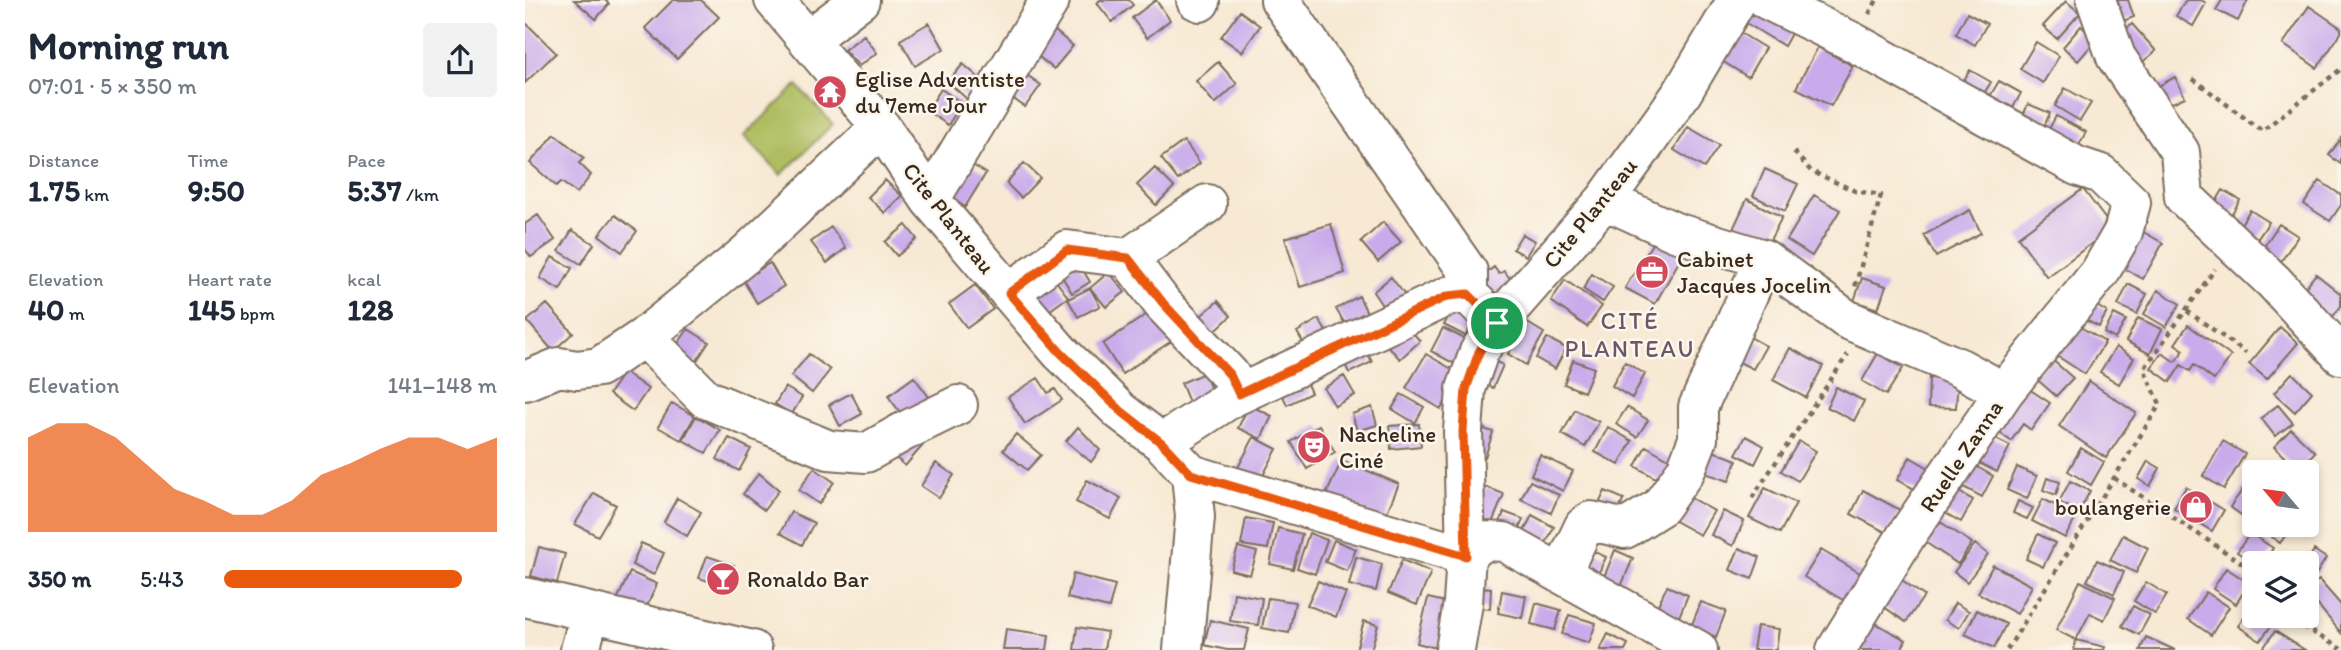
<!DOCTYPE html>
<meta charset="utf-8">
<style>
:root{--surface:#fff;--page:#f2f2f3;--text:#1f2937;--muted:#747a83;--accent:#ea580c}
body{margin:0;font-family:Itim,sans-serif;background:var(--page);color:var(--text);height:100vh;display:flex;flex-direction:column;font-size:26px;white-space:nowrap}
*{box-sizing:border-box;margin:0}
p{font-size:23px;color:var(--muted)}
.icon{flex:none;width:38px;height:38px;fill:none;stroke:currentColor;stroke-width:2;stroke-linecap:round;stroke-linejoin:round}
.map{position:relative;flex:1;overflow:hidden}
.side{display:flex;flex-direction:column;background:var(--surface);width:525px}
.side>*{flex:none}
.needle{width:46px;rotate:299deg}
.controls{position:absolute;left:1717px;top:460px;display:grid;gap:14px}
.controls a{display:grid;place-items:center;width:77px;height:77px;border-radius:7px;background:var(--surface);box-shadow:0 4px 10px #0003;font-size:35px}
.pin{position:absolute;display:grid;place-items:center;width:60px;height:60px;color:#fff;margin:-30px;border:4px solid #fff;border-radius:50%;box-shadow:0 2px 7px #0007}
.round{display:grid;place-items:center;flex:none;width:74px;height:74px;border-radius:7px;background:var(--page)}
.headline{display:flex;align-items:center;justify-content:space-between;height:119px;padding:0 28px}
h1{font-size:38px;font-weight:700;line-height:52px}
.figures{display:grid;grid-template-columns:repeat(3,1fr);gap:10px;height:119px;padding:7px 28px}
.figures div{display:grid;align-content:center}
.figures b{font-size:30px;font-weight:700}
.figures small{font-size:19px;font-weight:400}
.figures p{font-size:19px}
.chart{height:196px;padding:14px 28px}
.chart p{display:flex;justify-content:space-between}
.chart svg{width:100%;height:126px;margin-top:7px;fill:var(--accent);opacity:.7}
ul{padding:0 28px;list-style:none;font-size:23px}
li{display:grid;grid-template-columns:112px 84px 1fr;align-items:center;height:52px}
li i{height:18px;border-radius:9px;background:var(--accent)}
main{display:flex;flex:1;min-height:0}
.map>svg:first-child{display:block}
</style>
<main>
<section class="side">
<div class="headline"><div><h1>Morning run</h1><p>07:01 · 5 × 350 m</p></div><a class="round"><svg class="icon" aria-label="share" viewBox="0 0 24 24"><path d="M12 15V3M7 8l5-5 5 5M5 13v7h14v-7"/></svg></a></div>
<div class="figures">
<div><p>Distance</p><b>1.75<small> km</small></b></div>
<div><p>Time</p><b>9:50</b></div>
<div><p>Pace</p><b>5:37<small> /km</small></b></div>
</div>
<div class="figures">
<div><p>Elevation</p><b>40<small> m</small></b></div>
<div><p>Heart rate</p><b>145<small> bpm</small></b></div>
<div><p>kcal</p><b>128</b></div>
</div>
<div class="chart"><p><span>Elevation</span>141–148 m</p>
<svg viewBox="0 0 160 44" preserveAspectRatio="none"><path d="M0 44V11L10 6L20 6L30 11L40 20L50 29L60 33L70 38L80 38L90 33L100 24L110 20L120 15L130 11L140 11L150 15L160 11V44z"/></svg>
</div>
<ul>
<li><b>350 m</b>5:43<i style="width:87%"></i></li>
</ul>
</section>
<div class="map">
<svg width="1816" height="650" viewBox="0 0 1816 650">
<rect width="100%" height="100%" fill="#fbf7ec"/>
<filter id="ink" filterUnits="userSpaceOnUse"><feTurbulence type="fractalNoise" baseFrequency=".0143" numOctaves="2"/><feDisplacementMap in="SourceGraphic" scale="14" xChannelSelector="R" yChannelSelector="G"/><feConvolveMatrix kernelMatrix="1 2 1 2 8 2 1 2 1" color-interpolation-filters="sRGB"/></filter>
<filter id="wash" filterUnits="userSpaceOnUse"><feTurbulence type="fractalNoise" baseFrequency=".00686" numOctaves="4" result="noise"/><feDisplacementMap in="SourceGraphic" scale="28" xChannelSelector="R" yChannelSelector="G"/><feGaussianBlur stdDeviation="1.57" result="paint"/><feColorMatrix in="noise" values="0 0 0 0 0 0 0 0 0 0 0 0 0 0 0 0 0 1.4 0 .05"/><feComposite in="paint" operator="in"/></filter>
<g filter="url(#wash)">
<rect width="100%" height="100%" fill="#f7e9d3"/>
<path fill="#afbd60" stroke="#75743f" stroke-width="2" d="M272,85l36,39 -52,51 -37,-39z"/>
<g id="blocks">
<path fill="#c9abeb" d="M49,0h31l4,4 -13,15z
M148,0h28l18,17 -42,42 -32,-31z
M575,0h29l4,5 -21,17 -15,-19z
M631,0l14,20 -23,18 -15,-20z
M1588,0h15l6,17 -19,7z
M1661,0h15l5,3 -13,23 -17,-10z
M1697,0h26l-10,21 -22,-11z
M1233,1l39,22 -13,23 -38,-23z
M1541,1l14,12 -23,26 -14,-13z
M1784,6l32,22v5l-24,35 -34,-24z
M715,11l20,15 -18,26 -21,-15z
M1442,13l20,11 -12,21 -19,-11z
M0,22l31,31 -31,30z
M404,23l15,26 -29,17 -15,-26z
M1607,24l24,27 -16,13 -24,-26z
M523,25l25,21 -19,23 -26,-21z
M1556,26l15,14 -18,21 -15,-14z
M1214,32l26,16 -17,29 -26,-16z
M339,35l13,18 -18,13 -15,-16z
M1511,42l23,14 -16,27 -23,-14z
M1293,47l35,19 -22,40 -35,-18z
M693,62l19,22 -22,20 -19,-23z
M438,64l21,18 -16,18 -20,-18z
M492,68l24,17 -16,22 -24,-17z
M1445,70l21,12 -13,21 -20,-13z
M1650,77l10,20 -21,10 -9,-19z
M1474,81l22,12 -15,28 -23,-13z
M1540,88l26,15 -11,18 -25,-15z
M416,89l21,14 -14,22 -21,-14z
M1503,104l22,9 -11,25 -22,-9z
M1531,116l30,16 -13,24 -30,-16z
M1163,127l31,18 -15,23 -30,-18z
M30,134l29,24 -5,5 12,12 -14,18 -16,-11 -5,4 -26,-23z
M1816,139v25l-12,-9z
M659,141l16,22 -22,17 -17,-22z
M439,160l22,13 -21,34 -21,-13z
M499,163l16,15 -19,20 -15,-15z
M630,168l19,19 -18,18 -19,-20z
M1240,169l33,15 -13,27 -32,-15z
M360,180l17,16 -17,17 -17,-16z
M1795,181l21,14v10l-11,16 -26,-17z
M1558,189l29,39 -65,49 -29,-40z
M1698,190l17,10 -12,20 -17,-10z
M1289,195l26,15 -28,46 -25,-16z
M1222,199l35,18 -15,29 -34,-17z
M1445,210l11,23 -45,24 -12,-22z
M1725,210l19,12 -15,22 -18,-12z
M13,215l17,25 -24,17 -6,-8v-25z
M90,215l22,16 -15,21 -23,-17z
M858,222l18,20 -23,20 -17,-20z
M806,224l14,49 -45,14 -15,-49z
M1754,224l19,12 -18,27 -19,-12z
M381,225l11,14 -20,17 -12,-14z
M306,227l15,21 -19,15 -16,-21z
M1611,228l27,15 -20,36 -27,-15z
M47,230l22,14 -13,20 -22,-13z
M997,234l13,7 -9,15 -13,-7z
M1133,234l28,15 -31,55 -30,-16z
M27,257l20,11 -12,22 -20,-12z
M553,262l12,20 -18,11 -12,-20z
M245,263l14,23 -27,17 -14,-23z
M969,267l5,7 5,-3 12,15 -24,18 -17,-22z
M584,272l16,20 -19,15 -16,-19z
M525,273l18,24 -26,19 -18,-24z
M1067,274l21,13 -10,15 -20,-13z
M1791,274l25,20v12l-14,18 -31,-25z
M866,277l17,22 -20,15 -15,-22z
M1337,278l24,8 -8,23 -24,-8z
M1040,280l37,26 -15,21 -36,-26z
M1603,284l19,10 -10,20 -19,-9z
M450,285l18,24 -26,19 -18,-24z
M565,288l10,18 -22,11 -10,-18z
M1633,290l22,14 -14,23 -22,-13z
M834,296l11,23 -20,13 -14,-23z
M1560,299l22,13 -8,15 -23,-12z
M693,301l13,15 -22,20 -14,-15z
M22,304l26,29 -20,18 -26,-30z
M928,308l29,15 -9,17 -29,-15z
M628,310l20,30 -51,34 -19,-30z
M1589,314l12,6 -11,19 -11,-6z
M1613,318l24,11 -12,25 -24,-13z
M794,319l14,25 -22,12 -14,-24z
M1001,322l18,11 -18,32 -18,-11z
M879,323l16,18 -20,18 -17,-18z
M1549,323l31,19 -20,32 -31,-20z
M1663,325l43,31 -17,24 -20,-15 -4,6 -9,-6 -11,17 -19,-14 11,-15 13,9 9,-12 -9,-6z
M1755,327l18,16 -31,36 -18,-15z
M918,328l30,15 -13,24 -29,-16z
M163,329l21,13 -17,26 -21,-14z
M1223,336l18,10 -13,23 -18,-9z
M1022,338l19,10 -11,21 -19,-11z
M837,342l10,20 -23,11 -9,-20z
M1591,347l18,11 -15,26 -19,-12z
M1265,348l33,18 -17,32 -33,-18z
M1353,353l25,15 -17,27 -24,-14z
M284,354l21,16 -18,23 -21,-17z
M901,354l36,21 -21,34 -35,-21z
M960,357l18,8 -10,23 -18,-8z
M1524,357l24,21 -17,18 -23,-20z
M1048,360l21,8 -10,24 -20,-8z
M1100,362l20,12 -13,24 -20,-12z
M99,372l24,17 -15,22 -24,-17z
M679,373l10,23 -23,11 -10,-24z
M777,373l9,20 -24,12 -9,-20z
M1767,373l20,19 -17,20 -21,-19z
M819,376l11,19 -20,11 -11,-18z
M389,377l18,24 -26,19 -18,-24z
M513,378l10,15 7,-4 7,11 -37,24 -17,-27z
M1404,378l29,1 -2,29 -28,-1z
M1564,381l47,32 -30,45 -47,-32z
M1498,385l27,18 -19,27 -8,-6 -12,17 -18,-13z
M260,387l17,10 -10,17 -17,-10z
M1311,387l28,14 -10,20 -27,-14z
M326,393l11,21 -22,12 -11,-21z
M876,394l23,13 -9,16 -23,-14z
M147,403l23,13 -14,24 -23,-13z
M724,405l23,11 -11,23 -23,-11z
M1753,405l15,18 -18,13 -14,-18z
M847,407l5,18 -20,6 -5,-17z
M1102,407l21,13 -11,17 -21,-13z
M1050,410l24,12 -14,25 -23,-13z
M171,416l24,14 -14,23 -23,-13z
M894,424l2,22 -30,3 -2,-23z
M794,425l16,27 -28,17 -16,-27z
M951,426l17,6 -8,25 -17,-5z
M553,427l22,23 -9,12 -25,-21z
M1083,427l24,14 -13,24 -24,-13z
M1766,429l24,23 -17,18 -24,-23z
M388,434l11,10 -19,22 -11,-10z
M491,434l25,21 -14,15 -24,-20z
M1461,434l24,12 -13,26 -24,-12z
M1221,436l18,10 -9,18 -19,-10z
M729,437l23,12 -19,36 -23,-12z
M204,438l22,11 -12,22 -22,-12z
M1274,441l17,10 -18,30 -17,-10z
M1698,441l22,13 -21,35 -21,-13z
M1121,446l26,15 -11,20 -26,-15z
M1556,448l23,14 -13,23 -23,-14z
M1188,451l24,9 -8,21 -24,-8z
M1015,455l33,16 -10,20 -32,-16z
M1385,457l24,14 -12,22 -25,-13z
M817,460l57,24 -15,35 -58,-24z
M1623,461l12,7 -10,18 -12,-7z
M1443,462l25,14 -11,21 -26,-14z
M411,463l18,12 -15,23 -18,-12z
M1492,467l20,9 -10,23 -20,-9z
M289,468l20,14 -15,22 -20,-14z
M234,473l20,17 -15,20 -21,-16z
M1729,474v50l-24,-17z
M1522,478l13,4 -4,13 -13,-5z
M562,480l34,18 -11,21 -34,-17z
M1005,481l29,14 -8,18 -30,-14z
M1545,481l20,10 -11,21 -20,-10z
M961,487l18,7 -14,34 -18,-7z
M1661,487l38,23 -12,21 -38,-23z
M1240,488l31,15 -16,30 -31,-15z
M1427,488l21,12 -12,22 -21,-12z
M1338,490l37,20 -13,23 -36,-19z
M1080,491l19,8 -10,20 -18,-9z
M69,493l22,12 -18,31 -23,-12z
M1162,496l27,15 -14,24 -27,-15z
M152,498l24,14 -14,24 -23,-14z
M1518,499l34,17 -12,22 -33,-17z
M1493,501l15,7 -6,11 -14,-6z
M1198,511l21,10 -11,25 -22,-11z
M266,512l23,11 -12,22 -22,-12z
M979,512l19,7 -7,18 -19,-7z
M1007,515l22,12 -12,24 -22,-11z
M721,518l27,5 -5,26 -27,-4z
M1411,519l36,24 -14,21 -36,-24z
M1731,525h37l-13,18z
M753,528l24,6 -9,35 -23,-5z
M784,533l18,7 -12,34 -18,-6z
M1725,533l23,15 -10,16h-8l-18,-12z
M1513,534l17,9 -12,24 -17,-8z
M1598,535l25,13 -12,25 -26,-13z
M809,540l22,9 -9,22 -22,-9z
M116,543l23,10 -10,22 -22,-10z
M1450,544l13,10 -21,28 -13,-10z
M14,547l26,7 -8,29 -26,-7z
M713,547l19,5 -7,23 -19,-5z
M1214,548l21,9 -8,22 -22,-9z
M1066,550l15,7 -9,20 -16,-7z
M1090,550l18,8 -13,31 -18,-7z
M1296,550l44,26 -17,27 -44,-26z
M1789,550l12,8 -9,15 -10,-6v-5z
M182,556l27,9 -8,22 -27,-9z
M831,557l26,7 -6,27 -27,-6z
M877,560l29,12 -14,33 -29,-12z
M1572,560l27,12 -10,22 -27,-13z
M1468,565l39,21 -15,28 -39,-21z
M1701,568l23,15 -13,21 -23,-15z
M105,572l27,12 -14,31 -27,-13z
M548,574l42,11 -6,23 -42,-10z
M1370,575l29,21 -18,26 -29,-20z
M1794,580l22,25v28l-34,-41v-3z
M793,581l28,12 -10,24 -29,-12z
M1555,581l35,17 -11,22 -14,-7 -14,27 -20,-10z
M1621,582l21,13 -12,19 -21,-13z
M943,586l23,2 -1,21 -23,-2z
M1142,586l21,9 -9,22 -22,-10z
M977,591l24,5 -4,22 -24,-5z
M1681,592l23,15 -18,28 -23,-16z
M709,593l28,5 -4,27 -28,-4z
M743,598l27,4 -6,31 -27,-5z
M903,598l30,7 -14,45 -27,-7z
M1176,602l25,9 -10,26 -25,-10z
M1011,603l25,7 -6,20 -24,-6z
M1430,603l14,8 -10,17 -14,-8z
M1608,606l17,9 -11,20 -17,-9z
M1726,608l3,2v6h8l11,7 -13,18 -22,-15z
M1452,610l29,14 -12,24 -29,-14z
M1044,615l27,8 -7,20 -27,-9z
M1343,619l38,21 -5,10h-49z
M685,620l39,9 -5,21h-17l-23,-5z
M839,621l14,4 -7,25h-15z
M1232,626l22,3 -3,21h-23z
M552,627l30,5 -3,18h-30z
M481,629l43,6 -2,15h-44z
M1750,631l30,19h-43z
M1083,634l20,10 -3,6h-25z
M1621,637l29,13h-35z
M1551,640l29,7 -1,3h-30z"/>
</g>
</g>
<g filter="url(#ink)">
<use href="#blocks" fill-opacity="0" stroke="#7d6d5d" stroke-width="2"/>
<g fill="none" stroke-linecap="round" stroke-linejoin="round">
<g stroke="#7d6d5d" stroke-width="42">
<path id="minor" d="M249,0l107,127 49,73 130,152 60,59 42,32 29,31 275,82 17,-15 21,1 194,108
M671,0l4,2
M755,0l188,272v22
M1242,0l86,42 224,124 24,8 30,29 -8,29 -23,40 -96,120 -98,144 -70,114
M1571,0l20,57 64,95 4,45 90,85 67,73
M284,39l51,-39
M405,200l120,-200
M1080,200l70,32 89,27 82,60 114,49 44,24
M603,258l79,-54
M484,293l58,-43 61,8 34,45 68,72 9,19
M119,337l62,62 123,51 37,3 37,-21 55,-27
M0,381l34,-14 18,3 22,-3 45,-30 101,-82 136,-128
M637,443l69,-45 217,-102 20,-2 29,29
M1036,574l23,-48 7,-5 34,8 35,-22 26,-37 12,-31v-32l66,-148
M0,597l227,53
M55,650l10,-37
M658,650l12,-133 -4,-43
M930,650l8,-47 3,-47 -3,-125 3,-42 13,-37 18,-29 108,-123 77,-107 55,-93"/>
</g>
<path stroke="#7d6d5d" stroke-width="4.5" stroke-dasharray="5 5" stroke-linecap="butt" d="M1344,14l8,-14
M1668,79l69,52 79,-62
M1269,152l17,19 44,20 26,4 -26,92
M1662,311l59,42
M1589,478l140,93
M1227,498l96,-144
M1761,616l55,33
M1482,650l153,-246 -16,-35 71,-100"/>
<use href="#minor" stroke="#fff" stroke-width="38"/>
</g>
</g>
<g fill="none" stroke-linecap="round" stroke-linejoin="round" filter="url(#ink)">
<g stroke="#fff" stroke-width="14">
<path id="route" d="M542,250l61,8 35,45 67,72 9,19 209,-98 20,-2 29,29 -18,29 -13,37 -3,42 3,125 -275,-82 -29,-31 -41,-32 -61,-59 -51,-59z"/>
</g>
<use href="#route" stroke="#ea580c" stroke-width="9"/>
</g>
<defs>
<g id="temple-disc" transform="scale(1.75)"><circle r="9.5" fill="#d1495b" stroke="#fbf7ec"/><path d="M0-6L5-2H3V0L6.5 2.5H4V6H1.5V3h-3V6H-4V2.5H-6.5L-3 0V-2H-5Z" fill="#fff"/></g>
<g id="office-disc" transform="scale(1.75)"><circle r="9.5" fill="#d1495b" stroke="#fbf7ec"/><path d="M-6-3h4V-5.5h4V-3h4V5H-6ZM-1-4.5V-3h2v-1.5ZM-6 0V1H6V0Z" fill="#fff"/></g>
<g id="theatre-disc" transform="scale(1.75)"><circle r="9.5" fill="#d1495b" stroke="#fbf7ec"/><path d="M-5-5.5Q0-4 5-5.5V0Q5 5 0 6Q-5 5-5 0ZM-3.3-2.5H-1v1.5H-3.3ZM1-2.5H3.3v1.5H1ZM-2.8 1Q0 5.5 2.8 1Z" fill="#fff"/></g>
<g id="shop-disc" transform="scale(1.75)"><circle r="9.5" fill="#d1495b" stroke="#fbf7ec"/><path d="M-5-2.5h2.3a2.7 3.5 0 0 1 5.4 0H5L5.5 6h-11ZM-1.5-2.5h3a1.5 2.3 0 0 0-3 0Z" fill="#fff"/></g>
<g id="bar-disc" transform="scale(1.75)"><circle r="9.5" fill="#d1495b" stroke="#fbf7ec"/><path d="M-6-5H6L.8 .8V4.5H3.5V6h-7V4.5H-.8V.8Z" fill="#fff"/></g>
</defs>
<g fill-rule="evenodd">
<use href="#temple-disc" x="305" y="92"/>
<use href="#office-disc" x="1127" y="272"/>
<use href="#theatre-disc" x="789" y="447"/>
<use href="#shop-disc" x="1671" y="507"/>
<use href="#bar-disc" x="198" y="579"/>
</g>
<g text-anchor="middle" dominant-baseline="central" stroke-width="5" stroke-linejoin="round" paint-order="stroke">
<g font-size="23" fill="#3b2a1e" stroke="#fbf7ec" text-anchor="start">
<text x="330" y="79">Eglise Adventiste<tspan x="330" dy="26">du 7eme Jour</tspan></text>
<text x="1152" y="259">Cabinet<tspan x="1152" dy="26">Jacques Jocelin</tspan></text>
<text x="814" y="434">Nacheline<tspan x="814" dy="26">Ciné</tspan></text>
<text x="1646" y="507" text-anchor="end">boulangerie</text>
<text x="222" y="579">Ronaldo Bar</text>
</g>
<g font-size="23" fill="#3b2a1e" stroke="#fbf7ec">
<text transform="translate(1065 213) rotate(-51)">Cite Planteau</text>
<text transform="translate(424 218) rotate(52)">Cite Planteau</text>
<text transform="translate(1436 456) rotate(-56)">Ruelle Zanna</text>
</g>
<g font-size="24" letter-spacing="2" fill="#6d5766" stroke="#fbf7ec">
<text x="1105" y="320">CITÉ<tspan x="1105" dy="28">PLANTEAU</tspan></text>
</g>
</g>
</svg>
<div class="controls">
<a><svg class="needle" viewBox="-14 -14 28 28"><path d="M0-13l5 13h-10z" fill="#e53935"/><path d="M0 13l5-13h-10z" fill="#747a83"/></svg></a>
<a><svg class="icon" aria-label="layers" viewBox="0 0 24 24"><path d="M12 4l9 5-9 5-9-5zM3 14l9 5 9-5"/></svg></a>
</div>
<div class="pin" style="left:972px;top:323px;background:#1e9e55"><svg class="icon" aria-label="arrive" viewBox="0 0 24 24"><path d="M6 21V4h12l-3 4 3 4H6"/></svg></div>
</div>
</main>
